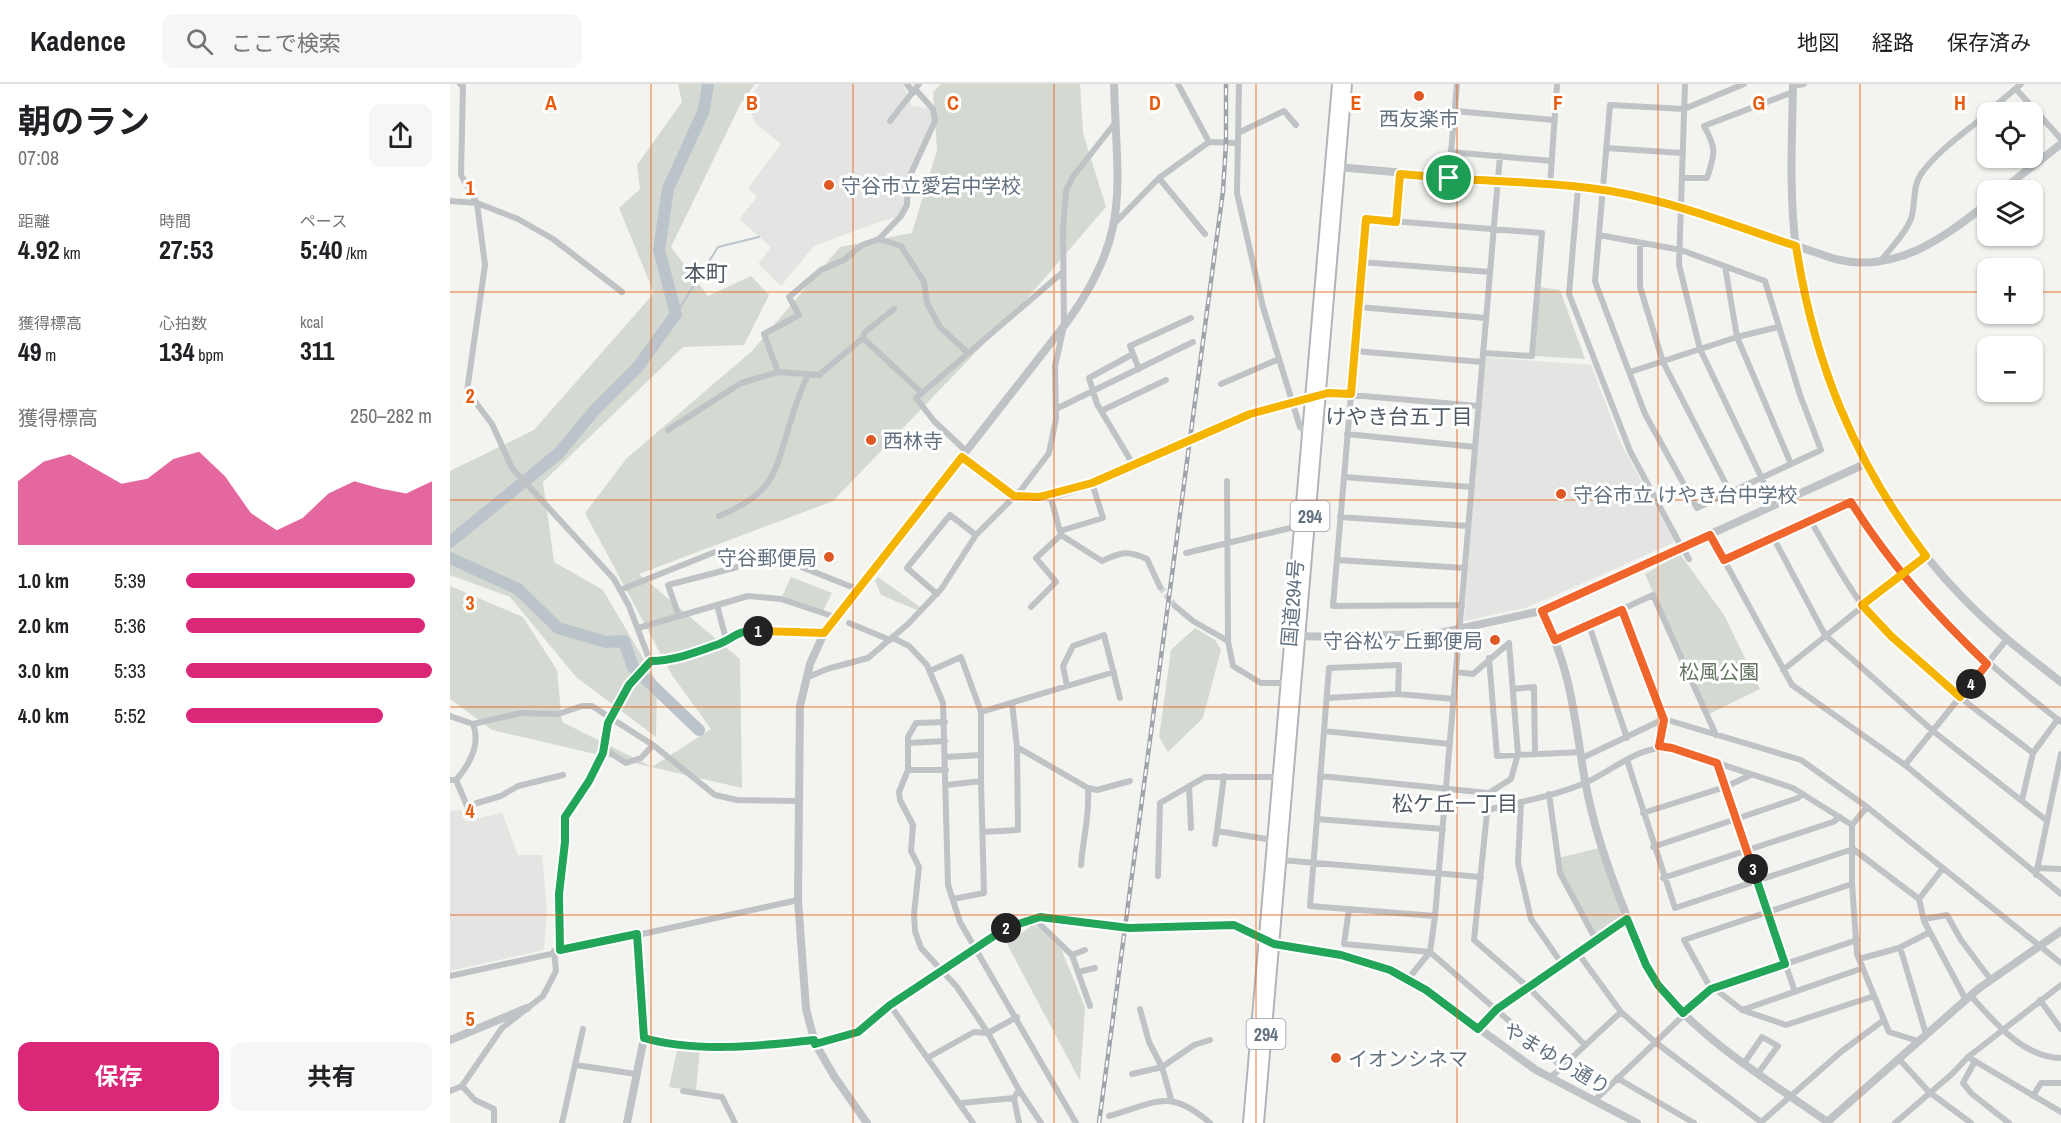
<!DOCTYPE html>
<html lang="ja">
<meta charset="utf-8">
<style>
:root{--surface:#fff;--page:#f6f6f6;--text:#202124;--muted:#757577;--line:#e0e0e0;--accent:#db2777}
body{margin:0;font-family:"Archivo Narrow","Noto Sans JP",sans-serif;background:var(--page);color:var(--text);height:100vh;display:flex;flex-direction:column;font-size:22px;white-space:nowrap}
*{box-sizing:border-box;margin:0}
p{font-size:20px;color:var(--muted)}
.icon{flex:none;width:33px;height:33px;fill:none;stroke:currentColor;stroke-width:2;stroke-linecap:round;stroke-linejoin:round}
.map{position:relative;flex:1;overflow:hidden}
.side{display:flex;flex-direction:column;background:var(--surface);width:450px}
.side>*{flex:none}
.buttons{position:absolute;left:1527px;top:18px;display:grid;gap:12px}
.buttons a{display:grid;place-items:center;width:66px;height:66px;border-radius:12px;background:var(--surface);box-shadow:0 2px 4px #0004;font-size:30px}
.pin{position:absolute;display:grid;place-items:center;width:51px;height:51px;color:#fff;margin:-26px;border:3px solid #fff;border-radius:50%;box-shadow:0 2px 6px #0007}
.km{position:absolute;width:30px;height:30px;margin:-15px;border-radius:50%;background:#222;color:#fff;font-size:16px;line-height:30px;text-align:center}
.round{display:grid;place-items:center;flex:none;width:63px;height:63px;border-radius:12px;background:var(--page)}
.overview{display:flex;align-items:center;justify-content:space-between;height:102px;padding:0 18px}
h1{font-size:33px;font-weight:700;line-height:45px}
.figures{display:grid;grid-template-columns:repeat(3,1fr);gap:9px;height:102px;padding:6px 18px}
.figures div{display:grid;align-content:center}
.figures b{font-size:26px;font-weight:700}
.figures small{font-size:16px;font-weight:400}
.figures p{font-size:16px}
.chart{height:168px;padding:12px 18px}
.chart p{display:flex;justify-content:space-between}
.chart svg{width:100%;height:108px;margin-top:6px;fill:var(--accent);opacity:.7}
.action{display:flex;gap:12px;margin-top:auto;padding:12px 18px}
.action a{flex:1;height:69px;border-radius:12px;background:var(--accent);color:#fff;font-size:24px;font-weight:700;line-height:69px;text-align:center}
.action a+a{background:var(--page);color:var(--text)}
ul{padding:0 18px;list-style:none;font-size:20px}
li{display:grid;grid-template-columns:96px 72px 1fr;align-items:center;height:45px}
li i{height:15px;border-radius:8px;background:var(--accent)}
header{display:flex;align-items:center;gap:36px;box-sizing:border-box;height:84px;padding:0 30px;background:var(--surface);border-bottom:2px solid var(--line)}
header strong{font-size:28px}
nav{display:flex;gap:33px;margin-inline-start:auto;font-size:21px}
.search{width:420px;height:54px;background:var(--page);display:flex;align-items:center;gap:15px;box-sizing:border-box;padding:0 21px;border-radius:12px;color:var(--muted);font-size:22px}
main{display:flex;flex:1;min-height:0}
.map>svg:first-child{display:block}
</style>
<header>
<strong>Kadence</strong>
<div class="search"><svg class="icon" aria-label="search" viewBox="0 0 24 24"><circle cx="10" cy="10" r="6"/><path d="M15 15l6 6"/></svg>ここで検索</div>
<nav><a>地図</a><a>経路</a><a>保存済み</a></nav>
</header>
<main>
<section class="side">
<div class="overview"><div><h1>朝のラン</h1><p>07:08</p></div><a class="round"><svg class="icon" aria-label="share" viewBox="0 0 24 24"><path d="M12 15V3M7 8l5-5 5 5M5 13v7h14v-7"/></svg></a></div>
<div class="figures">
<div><p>距離</p><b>4.92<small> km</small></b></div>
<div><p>時間</p><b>27:53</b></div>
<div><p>ペース</p><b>5:40<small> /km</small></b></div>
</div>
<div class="figures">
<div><p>獲得標高</p><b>49<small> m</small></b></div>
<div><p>心拍数</p><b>134<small> bpm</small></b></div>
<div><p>kcal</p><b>311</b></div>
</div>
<div class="chart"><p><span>獲得標高</span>250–282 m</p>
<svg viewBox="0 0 160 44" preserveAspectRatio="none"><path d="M0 44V18L10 10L20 7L30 13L40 19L50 17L60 9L70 6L80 16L90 31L100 38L110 33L120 23L130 18L140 21L150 23L160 18V44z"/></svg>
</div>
<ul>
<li><b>1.0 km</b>5:39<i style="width:93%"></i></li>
<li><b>2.0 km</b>5:36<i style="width:97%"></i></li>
<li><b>3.0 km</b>5:33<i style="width:100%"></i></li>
<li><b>4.0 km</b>5:52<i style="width:80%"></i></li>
</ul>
<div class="action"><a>保存</a><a>共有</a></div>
</section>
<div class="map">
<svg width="1611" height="1039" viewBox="0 0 1611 1039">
<rect width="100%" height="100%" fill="#f3f4ef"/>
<path fill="#e4e5e3" d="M310,0h143l9,22 21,3 2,12 -27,59 -1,25 -6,11 -25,7 -62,23 -33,40 -23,-22 13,-17 -32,-28 18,-22 -9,-9 33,-44 -26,-21 -8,-23z
M1034,273l107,8 31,81 53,96 -126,56 -24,10 -61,13z
M11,726l4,11 37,-8 16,42h24l5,56 -3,39 -94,21v-160z"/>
<path fill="#d4dad1" d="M228,0h77l-14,19 -70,144 37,49 43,-20 18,19 -25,50 -61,2 -140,135 11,80 49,28 54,92 -1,55 -80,-60 -66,-80 -60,-22v-104l84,-41 120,-137 -35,-85 21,-19 -3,-24 45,-63z
M491,0h139l3,49 23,74 -82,95 -191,199 -194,73 101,85 2,129 -250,-58 -42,-31v-113l73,31 34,53 5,52 90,45 59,-38 -39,-54 -87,-162 42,-55 125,-107 88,-104 72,-14 25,-83 -4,-58z
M1090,203l20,3 25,69 -50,-3z
M1230,470l44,61 36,74 -53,26 -62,-141z
M341,493l41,16 -10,20 -41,-14z
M428,493l42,30 -3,3 -36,-15 -6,-14z
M745,544l20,12 6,10 -18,68 -35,34 -9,-15 12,-87z
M1153,763l24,72 -31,21 -36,-67 -2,-15z
M584,840l27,25 24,58 -5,74 -73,-137z
M228,962l22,2 -4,43 -27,-4z"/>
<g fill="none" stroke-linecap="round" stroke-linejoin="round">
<path stroke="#bac4ca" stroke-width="2" d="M226,230l42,-67 41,-10"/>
<path stroke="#bac4ca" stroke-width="12" d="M0,458l109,-89 34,-41 44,-44 39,-54 -17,-64 9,-61 36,-79 4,-26
M0,474l68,31 40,39 48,14 18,-1 9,26 66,63"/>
<path stroke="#cfd4d3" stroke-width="6" stroke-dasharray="6 3" stroke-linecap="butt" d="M710,503l15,19"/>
<g stroke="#b2b5b8" stroke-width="14">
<path id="trunk" d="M799,1039l89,-1039
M808,1039l88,-1039"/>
</g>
<path stroke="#bfc3c6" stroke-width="6" d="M10,0l3,2 -2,89 16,28 8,62 -18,126 25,33 20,44 102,111 15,27 21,55 -21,24 -21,38 -5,30 -14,28 -24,36v25l-6,52 1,56
M457,0l6,9
M728,0l31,58 29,1
M789,0l-2,109 26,114 37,120 7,6
M1007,0l-6,68 101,9
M1235,0l-6,181 21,84 74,155
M1343,2l11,-2
M1566,5l45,50
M1005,27l99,9
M1538,28l33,-28
M440,37l29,-37
M790,48l44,-21 12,14
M1156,64l77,5
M709,94l46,56
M1233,94h24c8,-25 10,-29 -3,-52l89,-34
M1100,102l7,-102
M1128,104l-9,106 61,157 46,86
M0,117l27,2 41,16 35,20 69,53
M946,138l4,-48
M665,139l44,-45 50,-36
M1149,151l82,15 84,31 35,114 21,55 -124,58 -52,-94 -48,-127 -2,-6c5,-59 10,-117 15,-176l74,4 60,-25
M429,155l22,-23 6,-11 1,-25 27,-59 -2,-12 -18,-20
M1190,159v44l23,75 67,130
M1431,177c10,-14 23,-25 30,-42 5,-15 1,-32 10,-45 17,-24 45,-42 67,-61
M912,178l128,10
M1275,182l12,71 54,127
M908,223l128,11
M413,254l2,-6 29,-23
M905,267l127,11
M683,270l-44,24 8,26 37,62 116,-52 78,-21 151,13
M689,285l-9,-23 61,-28
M328,288l-14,-38 35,-19 -10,-18 32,-27 23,-10 18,-15 17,-6 22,7 23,36 3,21 13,24 28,26
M1180,288l107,-35 41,-10
M771,300l58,-25
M472,309l141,-121
M606,325l137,-67
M651,327l65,-31
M218,346l73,-47 37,-11 41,3 44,-37 59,55 -6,5 18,23 32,30
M897,350l128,13
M894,393l128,10
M777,397l1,160 5,25 28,17h25
M269,432c59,-25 55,-44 73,-99 4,-14 10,-29 16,-43
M890,433l128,9
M1360,436c17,28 33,60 53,86 46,58 112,102 170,147
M610,447l43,-13 -11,-35
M611,451l41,26c19,-9 26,-11 45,-2l13,28
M1260,451l14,25 127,-58c59,95 123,152 210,220
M1323,453l52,98 108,96 113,89
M736,469l117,-28
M887,476l128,8
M1274,476l68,125 113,80 156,129
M170,506l95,-38
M487,510l-30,-26 43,-53 26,20
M267,521l9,34
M1012,521l-129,1 33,-387 176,14 -10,123 -49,-3
M725,522l18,15 35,20
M581,523l25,-25 -20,-24 25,-23 -11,-40
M1172,526l42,109 -5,27
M229,532l-11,-31 108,-28 81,32
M399,539l41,17
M1139,541l38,113
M188,544l110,-32 33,3 54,18
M443,554l16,8 18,19 16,38 5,182 12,37 116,201
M1105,556l98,-45 63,140
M1039,574l8,98 84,-4
M200,577h18l53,-18 18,-12 85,2
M1333,586l143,-114
M480,587l31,-14 20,55v69l-34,4
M356,594l21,-9 41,-11 40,-34 34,-36 34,-53 45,-45 28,-37 7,-34 -1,-53 9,-40 -1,-96 3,-39 6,-13 43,-55
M617,602l-4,-20 10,-20 31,-11 16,63
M1063,605l21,-2 1,67
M948,610l1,-29 -70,3 -19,238 125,10
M877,614l71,-4 56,5
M531,628l133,-40
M0,632l23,8c8,20 -4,41 -17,56h-6
M23,640l48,-11 37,1 24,-8h10l61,39 62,50 22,5 63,1
M874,647l126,13
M458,659l37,-2
M567,663l71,41 9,2 33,-9
M153,664l23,15 15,-5 12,-13
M496,673l35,-2
M1132,674l82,-39 137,41 66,47 194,156
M1177,676l48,148 178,-59 66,50 5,22 42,79
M1267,679l78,229
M1455,681l102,-126
M458,686v-33l8,-14 29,-1
M496,686h-38l-9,22 1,8 13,25 -2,26 8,16 -5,47 1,17 6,17 36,39 31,46 31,57 22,33
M774,692l-7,55 56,9
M870,692l169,17 22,-14 7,-25 -9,-111 -36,31 -17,-2
M6,696l11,26 34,-10 17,-10 45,-11
M739,702l2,42
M1039,709l-15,147 54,47 57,58
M1099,710l11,79 36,67
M1572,716l11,-47 25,-34
M1071,718l-3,61 13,56 31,45
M1417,723l-15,18v59l5,70 32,78 29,9
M1037,726c32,-8 69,-14 100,-28 28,-13 52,-37 85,-34l121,40 59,37
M1193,729l82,-26 26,-12
M867,735l126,10
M533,748l35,-2 -1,-83 -5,-44
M765,760l2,-13
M1203,763l145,-49 4,-4
M831,776l200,17
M631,781c2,-27 9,-50 7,-77
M1587,784l24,1
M1586,791l25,-121
M708,792l2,-73 45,-26h74
M1213,794l170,-56 7,-5
M503,815l31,-6 -3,-112
M1469,815l24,-31
M899,825l-5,35 86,8 132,115
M583,834l39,37 18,51
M1474,835l23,-4 14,25 30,40
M187,850l7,104c48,15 120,8 170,2
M1450,863l26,87
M1128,869l43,59 34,30 106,80
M622,871l13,-5
M1409,875l40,-11 31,-16
M628,888l17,-4
M0,892l348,-76
M958,895l22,-27 5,-36 65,-760
M1264,904l28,22 44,15 88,-29
M1261,905l-27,-49 168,-56
M1521,912c23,26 53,62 90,62
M1590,916l21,29
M690,925l9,33 13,25 9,32
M1292,926l121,-42
M1028,945l19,-20 130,-90
M365,959l43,-11 32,-27 83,118
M479,973l45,-25 14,1 29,-16
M1518,973l93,55
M1449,975l30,33 42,31
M1525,977l-12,22 9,11 37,29
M1295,978l17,-25 16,9 -19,26
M126,981l60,9
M682,990l30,-7 32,-22 16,-5
M1100,994l71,-66
M1167,994l77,45
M12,1002l13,14 19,9v14
M0,1007l12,-5 40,-58 41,-32 13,-25 -2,-20
M233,1007l39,6 13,26
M1583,1012l8,-13h20
M564,1014l5,25
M1144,1017l117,-112 146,-49
M511,1019l53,-5 5,-8
M659,1032c47,-13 60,-29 101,7
M112,1039l21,-94
M1310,1039l82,-72 42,-31
M1445,1039l57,-49 16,-17 93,-72"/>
<path stroke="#bfc3c6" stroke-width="8" d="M1343,0c-1,54 -4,110 3,164 18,131 75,256 168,351 30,31 63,57 97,83
M887,83l241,21 59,8 45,11 153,52c61,15 107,-20 153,-56
M1552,106l59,-46
M512,373c16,12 34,31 52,39 29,12 92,-18 120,-30
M1091,527c31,58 33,107 44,170 10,55 31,110 52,160 7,16 11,32 22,45 43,55 113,97 170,137
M845,552l46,1 99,-4 101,-22 324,-147
M440,921l118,-78 32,-10 89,11 97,-4 48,20 68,11 29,8 55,27 110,80 101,53
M0,956l77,-32
M177,1039l17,-85
M417,1039l-33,-47 -19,-33 -9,-34 -8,-109 2,-194 10,-42 14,-31 240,-307c68,-91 53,-136 50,-242
M1376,1039l152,-134 83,-58"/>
<use href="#trunk" stroke="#fff" stroke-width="10"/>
<g stroke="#a0a5ab" stroke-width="4.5">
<path id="rail" d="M649,1039l124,-932 3,-48v-59"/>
</g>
<use href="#rail" stroke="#fff" stroke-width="2" stroke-dasharray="7" stroke-linecap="butt"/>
<path stroke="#bfc3c6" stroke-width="6" d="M1226,453l13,22"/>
</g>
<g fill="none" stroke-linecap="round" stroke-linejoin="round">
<g stroke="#fff" stroke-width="12">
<path id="split-1" d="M308,547l66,2 138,-176 52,39 25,1 53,-14 158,-69 78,-21 23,1 15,-175 30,3 4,-48 49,4"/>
</g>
<g stroke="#fff" stroke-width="12">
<path id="split-2" d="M308,547c-24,0 -20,5 -39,13 -22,8 -45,17 -68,17l-22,24 -21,38 -5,30 -14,28 -24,36v25l-6,52 1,56 77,-16 7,104c50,15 118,8 170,2l1,4 43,-12 32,-27 116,-77"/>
</g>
<g stroke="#fff" stroke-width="12">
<path id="split-3" d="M556,844l34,-11 89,11 105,-3 40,19 67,11 49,15 36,20 52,39 19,-20 130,-90 19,46 12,20 25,28 28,-24 74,-25 -32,-95"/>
</g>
<g stroke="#fff" stroke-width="12">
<path id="split-4" d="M1303,785l-36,-106 -45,-15 -13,-2 5,-26 -42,-110 -67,30 -13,-29 168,-76 14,25 127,-58c38,61 84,112 136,162l-16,20"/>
</g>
<g stroke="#fff" stroke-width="12">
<path id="split-5" d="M999,94c63,5 129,4 191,19 53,12 104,32 156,49 18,117 58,215 130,310l-64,49 29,31 69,61 11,-13"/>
</g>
<use href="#split-1" stroke="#f5b400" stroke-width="8"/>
<use href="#split-2" stroke="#22a559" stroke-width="8"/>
<use href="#split-3" stroke="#22a559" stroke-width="8"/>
<use href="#split-4" stroke="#f0652b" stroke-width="8"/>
<use href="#split-5" stroke="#f5b400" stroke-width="8"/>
</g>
<path fill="none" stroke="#e8590c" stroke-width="1.5" stroke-opacity="0.55" d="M201,0v1039M403,0v1039M604,0v1039M806,0v1039M1007,0v1039M1208,0v1039M1410,0v1039M0,208h1538M1582,208h29M0,416h1611M0,623h1611M0,831h1611"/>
<g fill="#df5824" stroke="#fff" stroke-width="2">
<circle cx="969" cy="12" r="6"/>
<circle cx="379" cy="101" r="6"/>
<circle cx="421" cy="356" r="6"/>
<circle cx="1111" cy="410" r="6"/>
<circle cx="379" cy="473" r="6"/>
<circle cx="1045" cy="556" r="6"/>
<circle cx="886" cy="974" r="6"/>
</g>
<g text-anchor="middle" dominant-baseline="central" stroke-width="6" stroke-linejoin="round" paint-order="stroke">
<g fill="#fff" stroke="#929ca6" stroke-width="1.5">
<rect x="840.5" y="417" width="39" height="30" rx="4.5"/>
<rect x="796.5" y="935" width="39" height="30" rx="4.5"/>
</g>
<g font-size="18" font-weight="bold" fill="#637280">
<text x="860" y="432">294</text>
<text x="816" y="950">294</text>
</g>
<g font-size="20" fill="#637280" stroke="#fff" text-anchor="start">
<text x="969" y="34" text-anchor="middle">西友楽市</text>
<text x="391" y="101">守谷市立愛宕中学校</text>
<text x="433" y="356">西林寺</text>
<text x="1123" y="410">守谷市立 けやき台中学校</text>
<text x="367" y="473" text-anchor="end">守谷郵便局</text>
<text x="1033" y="556" text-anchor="end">守谷松ヶ丘郵便局</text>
<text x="898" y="974">イオンシネマ</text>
</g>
<g font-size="20" fill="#637280" stroke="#fff">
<text transform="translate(842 519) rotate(-85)">国道294号</text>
<text transform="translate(1107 974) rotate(31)">やまゆり通り</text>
</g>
<g font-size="20" fill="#657762" stroke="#fff">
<text x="1269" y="587">松風公園</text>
</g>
<g font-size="21" fill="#515b65" stroke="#fff">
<text x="949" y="332">けやき台五丁目</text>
<text x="1005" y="719">松ケ丘一丁目</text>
</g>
<g font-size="22" fill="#515b65" stroke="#fff">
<text x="256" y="189">本町</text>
</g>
</g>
<g font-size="20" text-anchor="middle" font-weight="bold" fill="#e8590c" stroke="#fff" stroke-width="6" stroke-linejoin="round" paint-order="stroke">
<text x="101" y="26">A</text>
<text x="302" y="26">B</text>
<text x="503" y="26">C</text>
<text x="705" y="26">D</text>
<text x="906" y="26">E</text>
<text x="1108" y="26">F</text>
<text x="1309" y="26">G</text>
<text x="1510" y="26">H</text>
<text x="20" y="111">1</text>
<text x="20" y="319">2</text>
<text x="20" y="526">3</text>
<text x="20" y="734">4</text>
<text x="20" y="942">5</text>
</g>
</svg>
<div class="buttons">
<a><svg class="icon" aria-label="locate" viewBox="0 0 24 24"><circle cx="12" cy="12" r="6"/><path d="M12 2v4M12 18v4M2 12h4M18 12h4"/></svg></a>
<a><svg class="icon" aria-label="layers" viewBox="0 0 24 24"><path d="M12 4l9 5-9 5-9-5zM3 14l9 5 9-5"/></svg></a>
<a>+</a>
<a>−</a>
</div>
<div class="pin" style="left:999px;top:94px;background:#1e9e55"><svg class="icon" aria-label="arrive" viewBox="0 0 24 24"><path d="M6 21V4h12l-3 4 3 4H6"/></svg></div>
<b class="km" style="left:308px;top:547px">1</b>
<b class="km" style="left:556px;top:844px">2</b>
<b class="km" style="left:1303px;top:785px">3</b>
<b class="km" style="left:1521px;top:600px">4</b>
</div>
</main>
